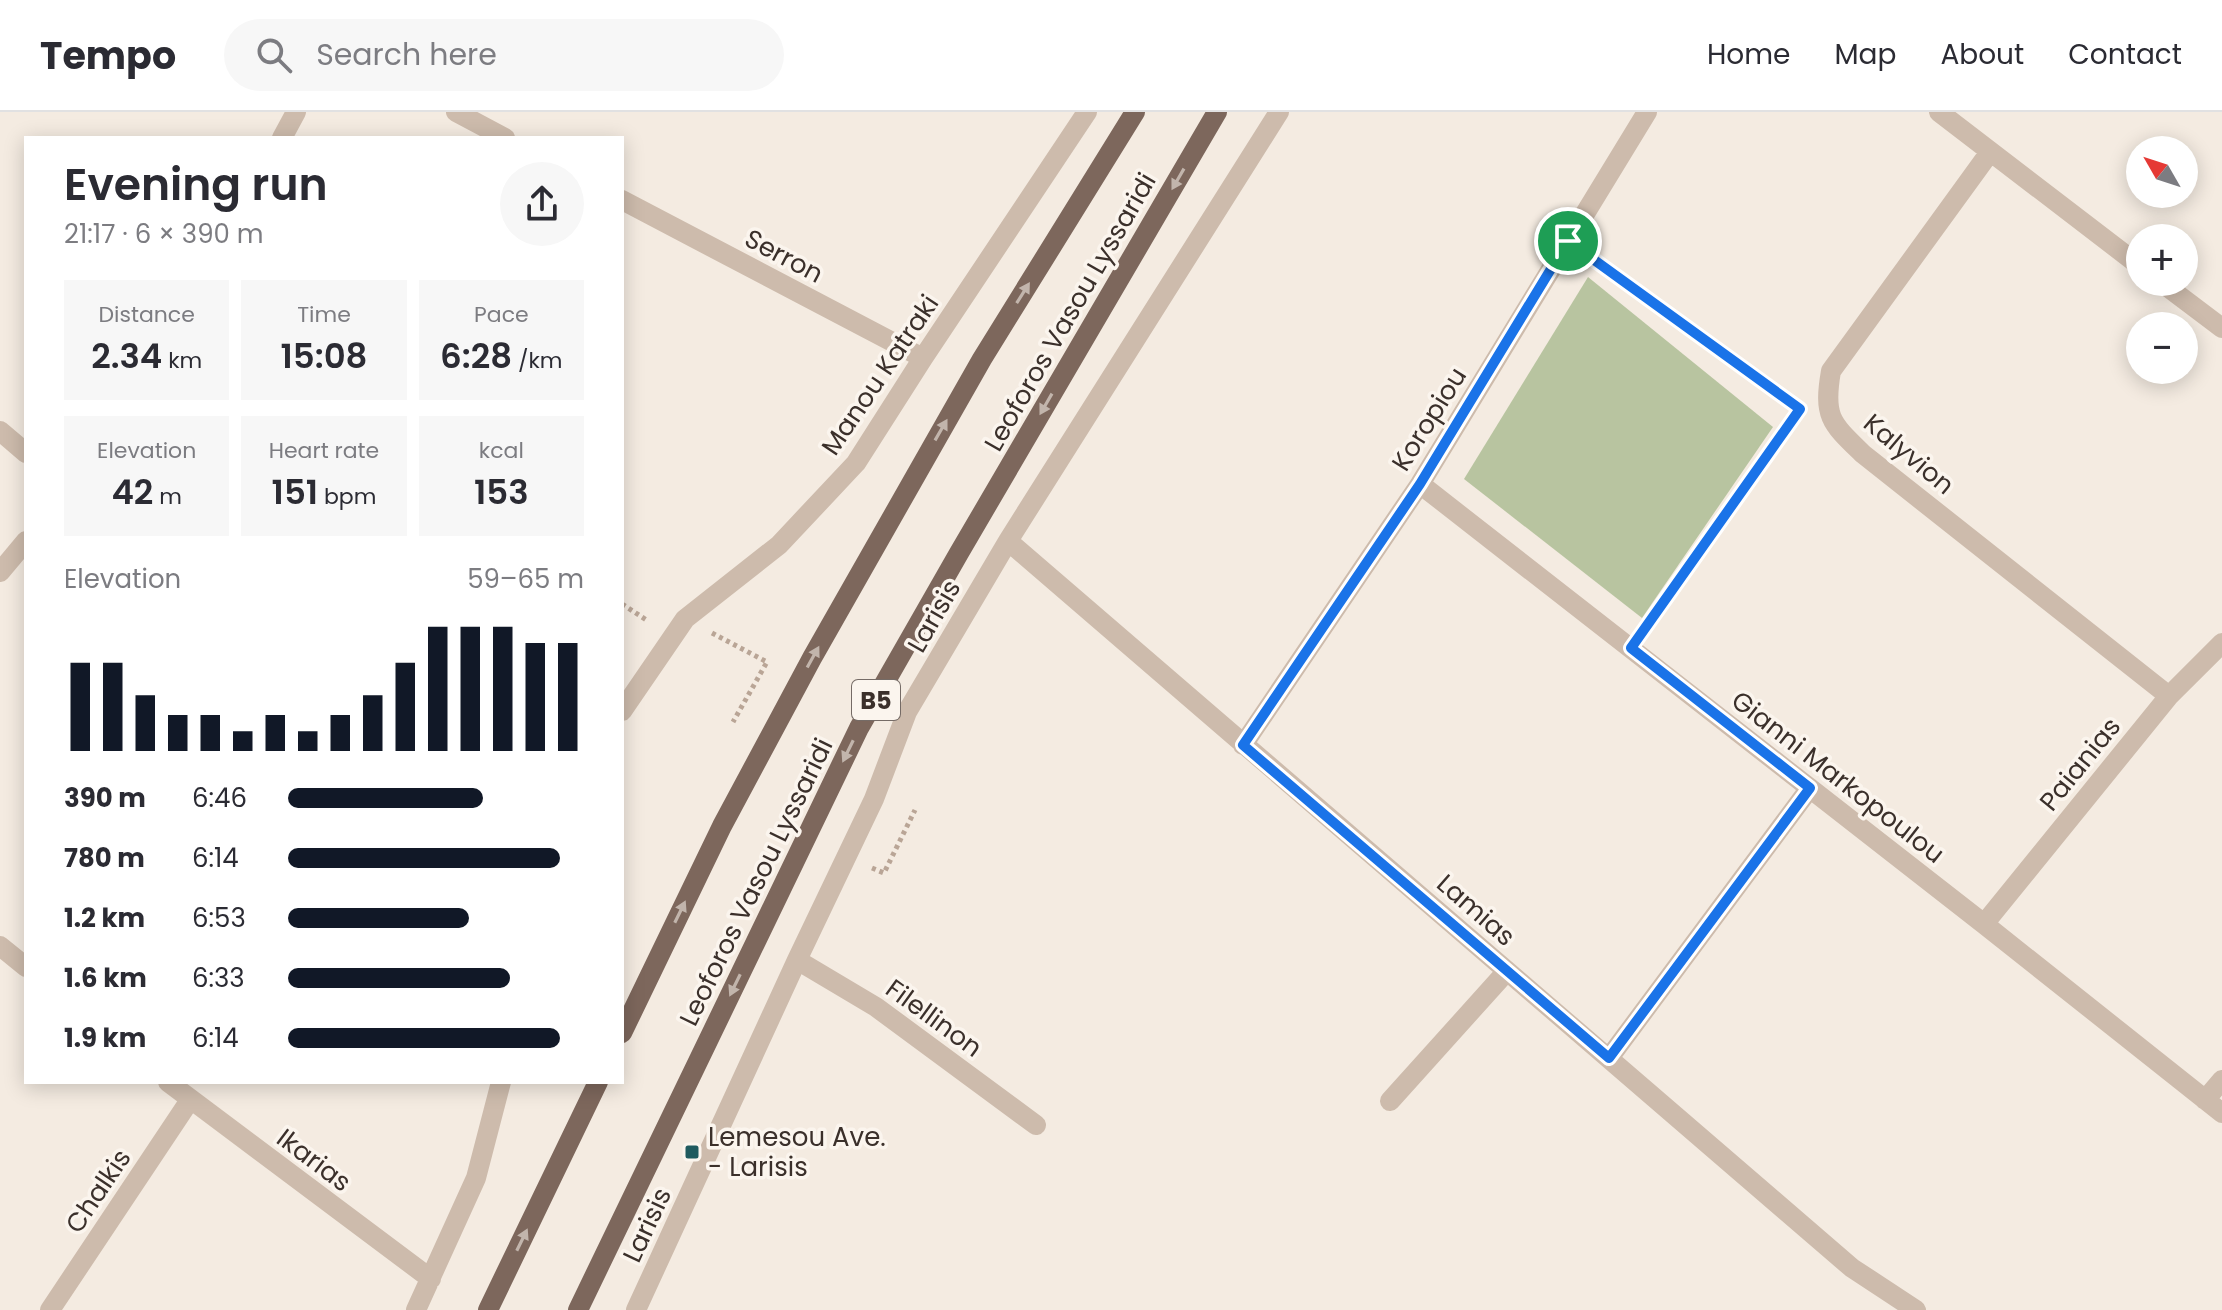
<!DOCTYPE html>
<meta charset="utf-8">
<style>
:root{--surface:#fff;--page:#f7f7f7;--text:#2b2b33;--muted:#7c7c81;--line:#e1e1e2;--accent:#111827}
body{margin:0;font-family:Poppins,sans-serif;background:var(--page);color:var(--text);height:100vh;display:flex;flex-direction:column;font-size:30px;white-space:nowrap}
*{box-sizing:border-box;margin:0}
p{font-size:26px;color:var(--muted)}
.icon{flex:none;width:44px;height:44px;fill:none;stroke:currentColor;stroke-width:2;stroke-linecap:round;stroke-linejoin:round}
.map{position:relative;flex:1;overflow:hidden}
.side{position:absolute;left:24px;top:24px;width:600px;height:948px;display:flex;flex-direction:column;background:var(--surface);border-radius:0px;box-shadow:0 4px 20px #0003}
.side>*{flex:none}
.needle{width:52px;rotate:309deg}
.buttons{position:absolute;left:2126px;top:24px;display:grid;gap:16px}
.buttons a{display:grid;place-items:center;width:72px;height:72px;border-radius:50%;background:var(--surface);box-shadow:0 4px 20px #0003;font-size:40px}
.pin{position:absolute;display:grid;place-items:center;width:68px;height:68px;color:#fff;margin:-34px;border:4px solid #fff;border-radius:50%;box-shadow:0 2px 8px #0007}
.round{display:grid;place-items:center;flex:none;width:84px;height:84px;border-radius:42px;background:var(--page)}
.overview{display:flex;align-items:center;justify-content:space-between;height:136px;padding:0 40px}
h1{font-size:44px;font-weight:600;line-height:60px}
.stats{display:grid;grid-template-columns:repeat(3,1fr);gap:12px;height:136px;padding:8px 40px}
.stats div{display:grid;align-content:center;border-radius:0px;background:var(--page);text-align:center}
.stats b{font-size:34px;font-weight:600}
.stats small{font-size:22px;font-weight:400}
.stats p{font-size:22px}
.chart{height:224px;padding:16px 40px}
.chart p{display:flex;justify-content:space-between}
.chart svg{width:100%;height:144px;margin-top:8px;stroke:var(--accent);stroke-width:6}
ul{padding:0 40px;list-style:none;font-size:26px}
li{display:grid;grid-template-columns:128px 96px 1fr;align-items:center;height:60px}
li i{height:20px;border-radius:10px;background:var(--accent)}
header{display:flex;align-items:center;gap:48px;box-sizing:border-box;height:112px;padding:0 40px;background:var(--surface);border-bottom:2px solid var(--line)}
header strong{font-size:38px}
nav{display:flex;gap:44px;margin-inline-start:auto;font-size:28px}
.search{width:560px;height:72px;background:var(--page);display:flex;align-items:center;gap:20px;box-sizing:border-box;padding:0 28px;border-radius:44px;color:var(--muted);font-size:30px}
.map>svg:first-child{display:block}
</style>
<header>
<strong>Tempo</strong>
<div class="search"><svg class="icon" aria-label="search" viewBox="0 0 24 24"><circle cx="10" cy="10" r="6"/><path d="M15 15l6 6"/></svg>Search here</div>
<nav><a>Home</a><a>Map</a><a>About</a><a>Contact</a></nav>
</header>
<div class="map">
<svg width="2222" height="1198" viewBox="0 0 2222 1198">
<rect width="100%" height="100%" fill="#f4ebe1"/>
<path fill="#b8c4a0" d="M1588,165l185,150 -131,191 -178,-139z"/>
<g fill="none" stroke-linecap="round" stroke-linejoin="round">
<path stroke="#b9a596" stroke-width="5" stroke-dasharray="4 4" stroke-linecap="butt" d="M1592,146l209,151
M622,492l26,17
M1647,513l152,-214
M712,521l55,29 -34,60
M872,756l12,5 31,-63"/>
<path stroke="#cdbbac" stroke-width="20" d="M456,0l49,26
M1939,0l201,154
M282,26l14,-26
M1990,40l-159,219c-8,46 0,52 32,83l306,242
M622,88l301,158
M2161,170l61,46
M0,319l26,22
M1420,372l564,440 238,189
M1008,429l844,727 64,42
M0,460l26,-31
M622,599l63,-92 94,-74 77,-82 67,-105 164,-246
M1243,633l177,-261 227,-372
M1984,812l185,-228 53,-53
M0,834l26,21
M797,848l79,47 160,118
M1609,946l201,-270
M168,970l263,197
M2205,988l17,-20
M1390,989l117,-130
M50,1198l140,-210
M416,1198l60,-132 25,-96
M636,1198l161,-350 77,-161 33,-87 101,-171 271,-429"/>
<path stroke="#7d675c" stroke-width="20" d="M622,921l100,-207 90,-168 170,-299 153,-247
M488,1198l110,-228
M578,1198l281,-582 100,-175 258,-441"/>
</g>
<defs><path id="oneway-solid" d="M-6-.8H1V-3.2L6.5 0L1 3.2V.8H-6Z" transform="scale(2)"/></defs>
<g fill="#c2b5ac">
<use href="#oneway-solid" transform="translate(1178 67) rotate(120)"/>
<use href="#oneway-solid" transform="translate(1023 181) rotate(-58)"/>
<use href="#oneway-solid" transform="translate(1046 292) rotate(120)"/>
<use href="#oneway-solid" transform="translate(941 318) rotate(-60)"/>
<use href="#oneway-solid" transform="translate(813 545) rotate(-61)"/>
<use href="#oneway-solid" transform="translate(848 639) rotate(116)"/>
<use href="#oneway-solid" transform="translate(680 800) rotate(-64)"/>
<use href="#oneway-solid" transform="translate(735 873) rotate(116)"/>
<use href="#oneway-solid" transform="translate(522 1128) rotate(-64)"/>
</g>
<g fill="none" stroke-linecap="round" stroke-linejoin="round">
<g stroke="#fff" stroke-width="16">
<path id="route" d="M1568,129l232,168 -169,239 179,140 -201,270 -366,-313 177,-261z"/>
</g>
<use href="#route" stroke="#1a73e8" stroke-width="10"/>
</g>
<rect fill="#1f5a5e" stroke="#fbf5ee" stroke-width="3" x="684" y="1032" width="16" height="16" rx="4"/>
<g text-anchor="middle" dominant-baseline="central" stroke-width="7" stroke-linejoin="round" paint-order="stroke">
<rect fill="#fbf5ee" stroke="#756b66" stroke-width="2" x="852" y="568" width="48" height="40" rx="6"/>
<g font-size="24" font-weight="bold" fill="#3b302b">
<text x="876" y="588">B5</text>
</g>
<g font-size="26" fill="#3b302b" stroke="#fbf5ee">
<text transform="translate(784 144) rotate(28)">Serron</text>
<text transform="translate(1070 200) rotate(-60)">Leoforos Vasou Lyssaridi</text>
<text transform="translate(880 263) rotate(-56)">Manou Katraki</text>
<text transform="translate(1429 307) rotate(-58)">Koropiou</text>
<text transform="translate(1909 342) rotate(40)">Kalyvion</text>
<text transform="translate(934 504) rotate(-60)">Larisis</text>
<text transform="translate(2080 652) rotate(-51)">Paianias</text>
<text transform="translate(1838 665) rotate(38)">Gianni Markopoulou</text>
<text transform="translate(756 770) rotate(-64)">Leoforos Vasou Lyssaridi</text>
<text transform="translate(1476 798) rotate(41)">Lamias</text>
<text transform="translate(934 906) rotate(36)">Filellinon</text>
<text transform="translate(314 1048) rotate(37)">Ikarias</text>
<text transform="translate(98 1079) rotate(-56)">Chalkis</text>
<text transform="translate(647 1113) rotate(-65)">Larisis</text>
</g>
<g font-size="26" fill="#3b302b" stroke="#fbf5ee" text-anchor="start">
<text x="708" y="1025">Lemesou Ave.<tspan x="708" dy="30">- Larisis</tspan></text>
</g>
</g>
</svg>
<div class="buttons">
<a><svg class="needle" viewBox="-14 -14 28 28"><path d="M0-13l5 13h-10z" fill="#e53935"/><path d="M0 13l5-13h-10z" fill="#7c7c81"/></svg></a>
<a>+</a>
<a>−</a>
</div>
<div class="pin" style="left:1568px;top:129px;background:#1e9e55"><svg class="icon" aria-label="arrive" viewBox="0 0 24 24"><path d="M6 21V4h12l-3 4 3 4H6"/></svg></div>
<section class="side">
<div class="overview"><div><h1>Evening run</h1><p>21:17 · 6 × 390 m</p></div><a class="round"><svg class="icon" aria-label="share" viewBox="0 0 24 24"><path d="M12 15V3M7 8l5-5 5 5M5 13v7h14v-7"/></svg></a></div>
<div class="stats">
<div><p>Distance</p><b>2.34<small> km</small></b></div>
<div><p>Time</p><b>15:08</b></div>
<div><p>Pace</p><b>6:28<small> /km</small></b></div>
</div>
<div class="stats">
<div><p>Elevation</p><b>42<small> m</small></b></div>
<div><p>Heart rate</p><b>151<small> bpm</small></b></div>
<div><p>kcal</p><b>153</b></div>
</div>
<div class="chart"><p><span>Elevation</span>59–65 m</p>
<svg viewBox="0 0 160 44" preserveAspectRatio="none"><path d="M5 44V17M15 44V17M25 44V27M35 44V33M45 44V33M55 44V38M65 44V33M75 44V38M85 44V33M95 44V27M105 44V17M115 44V6M125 44V6M135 44V6M145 44V11M155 44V11"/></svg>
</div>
<ul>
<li><b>390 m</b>6:46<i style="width:66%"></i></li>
<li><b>780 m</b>6:14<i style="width:92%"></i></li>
<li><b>1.2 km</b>6:53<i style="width:61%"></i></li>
<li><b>1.6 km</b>6:33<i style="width:75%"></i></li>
<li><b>1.9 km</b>6:14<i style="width:92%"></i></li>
</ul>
</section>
</div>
